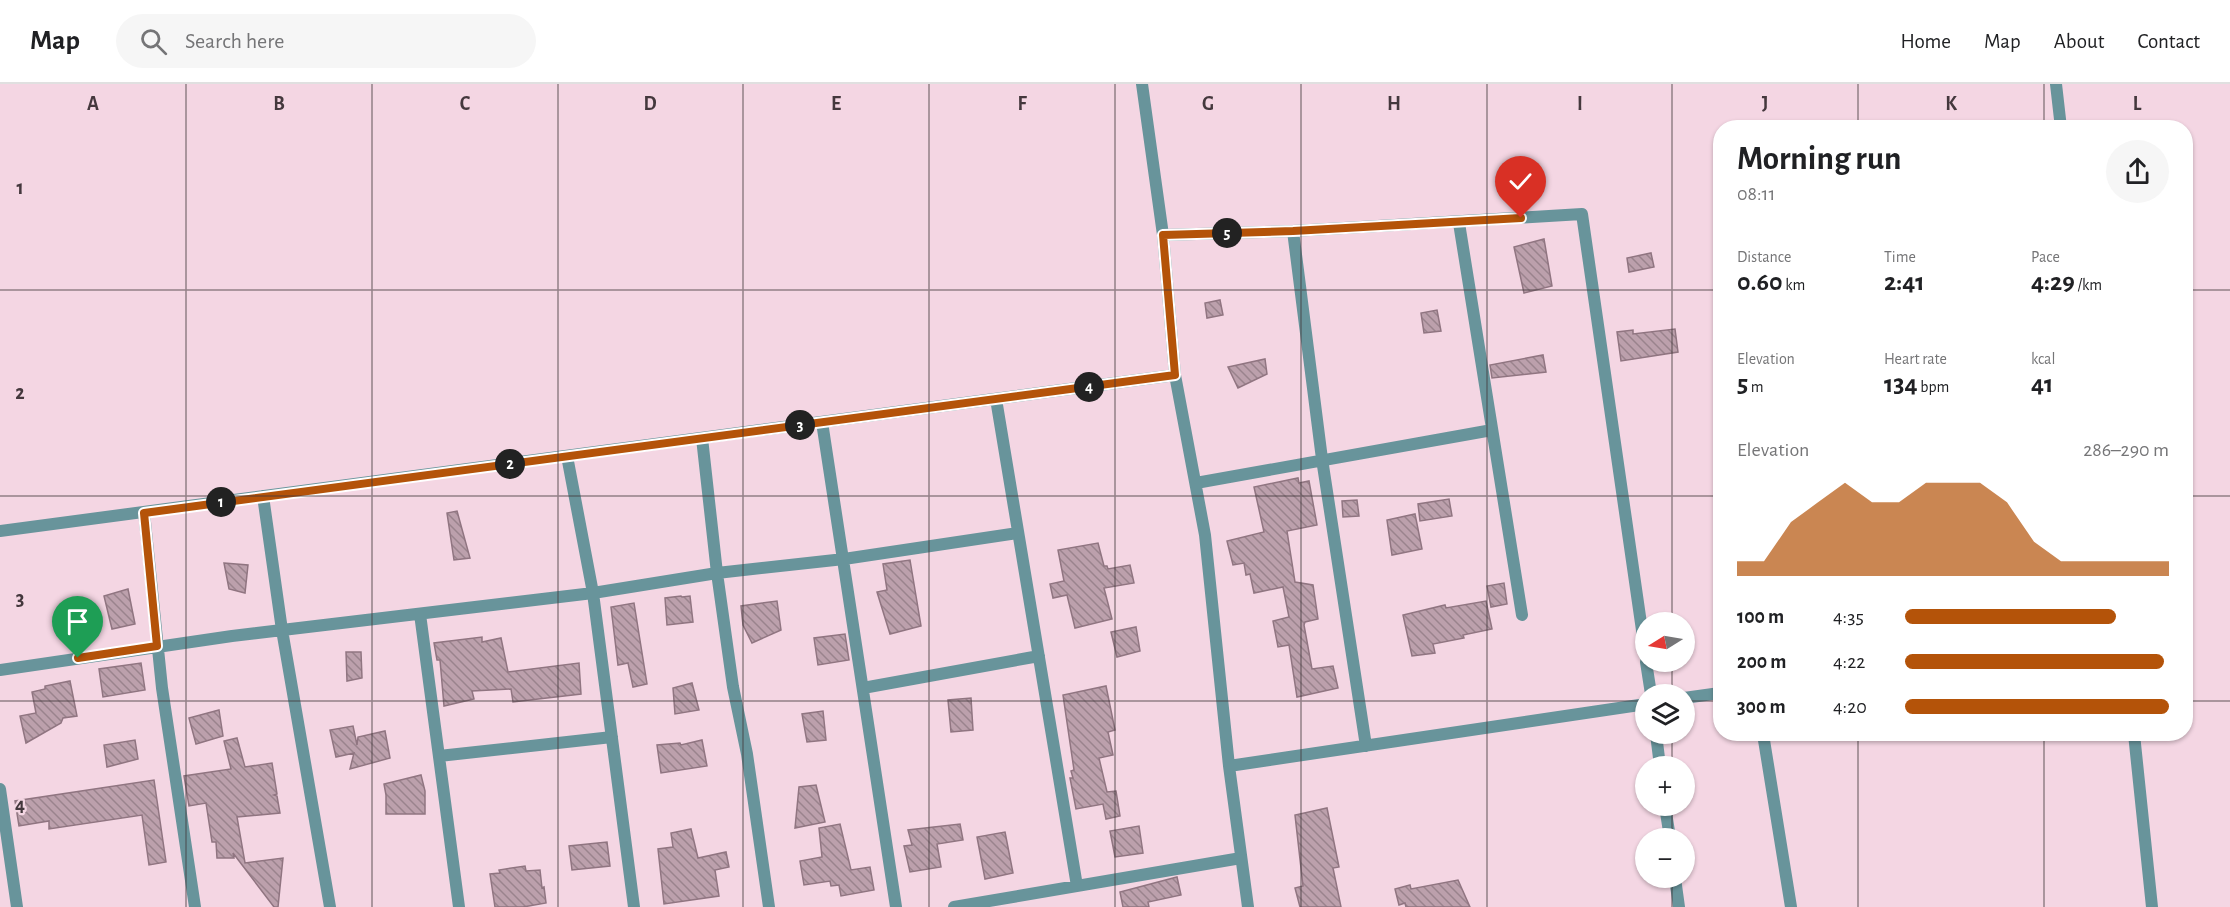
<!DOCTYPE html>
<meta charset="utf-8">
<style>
:root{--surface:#fff;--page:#f6f6f6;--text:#202124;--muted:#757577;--line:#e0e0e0;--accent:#b45309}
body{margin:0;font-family:"Alegreya Sans",sans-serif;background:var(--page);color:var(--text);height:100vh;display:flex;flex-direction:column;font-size:22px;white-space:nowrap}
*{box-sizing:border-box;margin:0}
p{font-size:20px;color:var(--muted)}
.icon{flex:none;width:33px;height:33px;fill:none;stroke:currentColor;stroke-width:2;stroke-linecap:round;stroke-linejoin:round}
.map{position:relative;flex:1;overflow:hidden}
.side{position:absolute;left:1713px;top:36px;width:480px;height:621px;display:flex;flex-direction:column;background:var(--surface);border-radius:24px;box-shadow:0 2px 4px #0004}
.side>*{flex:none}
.needle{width:39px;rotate:259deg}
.controls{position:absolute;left:1635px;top:528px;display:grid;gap:12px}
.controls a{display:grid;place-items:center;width:60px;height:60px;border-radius:50%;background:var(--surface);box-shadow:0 2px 4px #0004;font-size:30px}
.pin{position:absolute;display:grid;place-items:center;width:51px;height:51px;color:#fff;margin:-62px -26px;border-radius:50% 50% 50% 0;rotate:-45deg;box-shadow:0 0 6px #0007}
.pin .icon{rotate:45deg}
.km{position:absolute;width:30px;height:30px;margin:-15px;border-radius:50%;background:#222;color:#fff;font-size:16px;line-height:30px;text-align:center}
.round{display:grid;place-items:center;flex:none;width:63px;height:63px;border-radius:32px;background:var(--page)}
.headline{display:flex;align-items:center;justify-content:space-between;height:102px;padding:0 24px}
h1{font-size:33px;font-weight:700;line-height:45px}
.figures{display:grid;grid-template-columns:repeat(3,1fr);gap:9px;height:102px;padding:6px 24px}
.figures div{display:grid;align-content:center}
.figures b{font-size:26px;font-weight:700}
.figures small{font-size:16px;font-weight:400}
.figures p{font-size:16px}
.chart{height:168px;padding:12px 24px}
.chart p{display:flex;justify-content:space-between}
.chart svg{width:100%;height:108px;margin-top:6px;fill:var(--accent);opacity:.7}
ul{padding:0 24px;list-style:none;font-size:20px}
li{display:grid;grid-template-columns:96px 72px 1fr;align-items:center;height:45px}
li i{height:15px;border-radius:8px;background:var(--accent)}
header{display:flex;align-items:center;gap:36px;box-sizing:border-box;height:84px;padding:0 30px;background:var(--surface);border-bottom:2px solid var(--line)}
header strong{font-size:28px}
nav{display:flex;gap:33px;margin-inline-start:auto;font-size:21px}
.search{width:420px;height:54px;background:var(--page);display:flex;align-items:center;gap:15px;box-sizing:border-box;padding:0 21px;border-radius:33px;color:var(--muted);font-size:22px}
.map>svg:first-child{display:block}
</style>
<header>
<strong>Map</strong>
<div class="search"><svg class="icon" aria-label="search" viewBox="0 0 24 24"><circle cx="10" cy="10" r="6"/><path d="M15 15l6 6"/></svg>Search here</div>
<nav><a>Home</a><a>Map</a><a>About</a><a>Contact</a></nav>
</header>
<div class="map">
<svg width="2230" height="823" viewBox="0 0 2230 823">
<defs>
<pattern id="building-back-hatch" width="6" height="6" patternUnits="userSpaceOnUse" patternTransform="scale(1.5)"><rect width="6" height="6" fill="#bca0ac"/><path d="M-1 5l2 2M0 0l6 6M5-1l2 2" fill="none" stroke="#9a838d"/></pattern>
</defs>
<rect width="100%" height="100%" fill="#f4d6e3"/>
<path fill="url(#building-back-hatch)" stroke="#907581" stroke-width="1.5" d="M1544,155l8,47 -28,7 -10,-46z
M1651,169l3,14 -25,5 -2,-14z
M1220,216l3,15 -16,3 -2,-15z
M1437,226l4,21 -17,2 -3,-20z
M1675,245l3,23 -57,9 -4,-29 16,-2v4z
M1543,271l3,17 -54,6 -2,-13z
M1265,275l2,15 -29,14 -10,-21z
M1298,394l1,5 10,-2 8,44 -30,6 8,51 18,3 5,34 -13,3 -1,3 8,44 21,-3 5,22 -41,9 -8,-52 -11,2 -5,-26 16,-4 -6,-30 -29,6 -4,-19 -4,1 -2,-12 -11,2 -6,-24 37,-9 -10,-45z
M1449,415l3,17 -32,5 -2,-17z
M1357,416l2,16 -16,1 -1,-16z
M457,427l13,47 -16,2 -7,-47z
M1415,430l7,35 -30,6 -5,-35z
M1098,459l6,23h3l1,3 22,-4 4,18 -30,5 8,31 -37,9 -8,-33 -14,3 -3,-14 14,-3 -6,-31z
M910,476l11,66 -31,8 -13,-42 10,-2 -4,-26z
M224,479l24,2 -3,28 -16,-4z
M1504,499l3,21 -16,3 -4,-21z
M128,505l7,35 -23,5 -8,-33z
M681,512l1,1 8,-1 3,26 -26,3 -2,-27z
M777,517l4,29 -29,13 -9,-18 -2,-19z
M1486,517l6,28 -29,6 1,3 -31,6 2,9 -23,3 -9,-41 42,-10 1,3z
M634,519l13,81 -14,3 -5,-24 -10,2 -7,-58z
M1136,543l4,24 -23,6 -6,-25z
M845,550l4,26 -31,5 -4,-27z
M482,553v5l19,-4 7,34 71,-9 2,31 -68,8 -2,-13 -39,2 2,8 -30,7 -4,-46h-3l-3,-17z
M346,568h15l1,26 -15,3z
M141,579l4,27 -42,7 -4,-28z
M70,597l7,35 -14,2 -2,5 -35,20 -6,-27 16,-3 -4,-21 13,-3v-3z
M692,599l7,27 -24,4 -2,-26z
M1106,602l9,44 -7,2 5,23 -14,3 8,34 9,-1 4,25 -14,3 -3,-15 -27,5 -6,-31h3l-2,-7 3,-1 -11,-75z
M971,614l2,32 -22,2 -3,-32z
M219,626l4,26 -27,8 -7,-26z
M823,627l3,29 -19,2 -5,-28z
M353,642l4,19 1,-8 27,-6 5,27 -40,11 4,-16 -18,4 -6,-27z
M237,654l8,29 27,-4 5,31 -3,1 3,1 3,17 -43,4 8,46 38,-5 -5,49h-4l-41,-54 1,5h-17l-1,-16h-4l-6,-39 -17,3 -5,-30 47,-7 -7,-28z
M135,656l3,19 -31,8 -3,-22z
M702,656l5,26 -46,7 -4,-28 23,-2 1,2z
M421,691l4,16v23h-39v-19l-2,-11z
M154,696l12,82 -17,3 -7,-50 -93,14v-8l-30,5 -4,-25z
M816,701l9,37 -30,6 4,-41z
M1327,724l12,59 -6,1 8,39h-41l-5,-19 8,-2 -8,-71z
M840,740l11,46 19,-3 4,23 -33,6 -2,-11 -8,1 -1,-5 -26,4 -4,-24 22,-4 -3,-29z
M960,740l3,16 -26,4 4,23 -31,5 -6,-26 8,-1 -4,-15z
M1139,742l4,27 -28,4 -5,-26z
M691,745l7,29 28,-6 3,15 -14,3 4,26 -55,8 -6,-55 15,-2 -2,-14z
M1005,748l8,41 -28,6 -8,-42z
M607,758l3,24 -38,4 -3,-24z
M525,782l1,5 14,-1 2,18 2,-1 2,16 -23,4h-28l-5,-33 10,-1 -1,-3z
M1177,793l4,18 -33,7 1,5h-26l-3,-15z
M1458,796l12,27h-64l-1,-4 -6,2 -4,-16 15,-4 1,4z"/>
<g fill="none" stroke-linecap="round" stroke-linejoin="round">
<path stroke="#68949b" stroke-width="12" d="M1142,0l21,151 12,140 30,160 24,231 19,141
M2056,0l5,44
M1459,139l63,392
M1293,147l29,228 44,287
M1163,151l130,-4 289,-17 64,444
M996,315l81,487
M822,338l74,485
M702,354l15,135 16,114 14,67 22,153
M567,372l26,137 41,314
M1196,399l296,-53
M263,412l19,134 48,277
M144,428l18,176 33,219
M0,447l1175,-156
M420,530l39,293
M1646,578l5,32
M0,586l232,-34 361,-43 124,-20 127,-14 174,-26
M863,604l176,-32
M1684,614l36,-5
M1656,650l4,32
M1763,650l28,173
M2134,650l18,173
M439,672l173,-19
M1229,682l417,-62
M0,705l17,118
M1665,722l5,32
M1675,794l4,29
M954,823l287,-49"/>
</g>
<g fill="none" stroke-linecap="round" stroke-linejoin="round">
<g stroke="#fff" stroke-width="12">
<path id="route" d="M78,574l79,-12 -13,-133 1031,-138 -12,-140 130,-4 228,-13"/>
</g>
<use href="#route" stroke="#b45309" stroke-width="8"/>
</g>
<path fill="none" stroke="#44383d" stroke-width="1.5" stroke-opacity="0.55" d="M186,0v823M372,0v823M558,0v823M743,0v823M929,0v823M1115,0v823M1301,0v823M1487,0v823M1672,0v538M1858,0v44M2044,0v44M0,206h1720M2186,206h44M0,412h1720M2186,412h44M1672,578v32M0,617h1646M1684,617h36M2186,617h44M1672,650v32M1858,650v173M2044,650v173M1672,722v32M1672,794v29"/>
<g font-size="20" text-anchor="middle" font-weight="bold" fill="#44383d" stroke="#f4d6e3" stroke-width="4.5" stroke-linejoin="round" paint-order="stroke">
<text x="93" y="26">A</text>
<text x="279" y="26">B</text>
<text x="465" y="26">C</text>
<text x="650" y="26">D</text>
<text x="836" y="26">E</text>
<text x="1022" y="26">F</text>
<text x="1208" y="26">G</text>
<text x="1394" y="26">H</text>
<text x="1580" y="26">I</text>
<text x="1765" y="26">J</text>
<text x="1951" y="26">K</text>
<text x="2137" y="26">L</text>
<text x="20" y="110">1</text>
<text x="20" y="315">2</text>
<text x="20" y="521">3</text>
<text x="20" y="727">4</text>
</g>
</svg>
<div class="controls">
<a><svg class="needle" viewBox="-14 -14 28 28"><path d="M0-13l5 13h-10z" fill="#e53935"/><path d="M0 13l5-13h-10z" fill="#757577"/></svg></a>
<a><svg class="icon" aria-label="layers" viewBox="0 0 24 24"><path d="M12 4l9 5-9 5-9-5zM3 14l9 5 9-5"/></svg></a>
<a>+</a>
<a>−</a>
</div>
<div class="pin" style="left:78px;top:574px;background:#1e9e55"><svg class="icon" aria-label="arrive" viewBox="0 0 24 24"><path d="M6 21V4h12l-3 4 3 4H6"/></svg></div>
<div class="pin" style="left:1521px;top:134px;background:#d93025"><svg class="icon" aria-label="check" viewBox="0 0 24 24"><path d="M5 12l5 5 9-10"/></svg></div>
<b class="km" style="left:221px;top:418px">1</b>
<b class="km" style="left:510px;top:380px">2</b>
<b class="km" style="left:800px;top:341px">3</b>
<b class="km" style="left:1089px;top:303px">4</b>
<b class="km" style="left:1227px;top:149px">5</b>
<section class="side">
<div class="headline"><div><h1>Morning run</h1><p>08:11</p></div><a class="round"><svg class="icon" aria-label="share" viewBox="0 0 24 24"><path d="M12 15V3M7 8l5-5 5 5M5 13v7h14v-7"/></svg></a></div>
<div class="figures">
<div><p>Distance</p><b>0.60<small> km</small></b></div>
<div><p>Time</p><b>2:41</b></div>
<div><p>Pace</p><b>4:29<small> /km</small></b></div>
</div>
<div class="figures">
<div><p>Elevation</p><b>5<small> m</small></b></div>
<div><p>Heart rate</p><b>134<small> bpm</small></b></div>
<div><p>kcal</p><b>41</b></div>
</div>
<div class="chart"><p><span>Elevation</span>286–290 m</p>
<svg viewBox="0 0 160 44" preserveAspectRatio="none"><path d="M0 44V38L10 38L20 22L30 14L40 6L50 14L60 14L70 6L80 6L90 6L100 14L110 30L120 38L130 38L140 38L150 38L160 38V44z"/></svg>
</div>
<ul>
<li><b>100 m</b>4:35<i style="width:80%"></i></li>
<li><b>200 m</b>4:22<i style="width:98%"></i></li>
<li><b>300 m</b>4:20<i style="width:100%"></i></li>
</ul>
</section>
</div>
